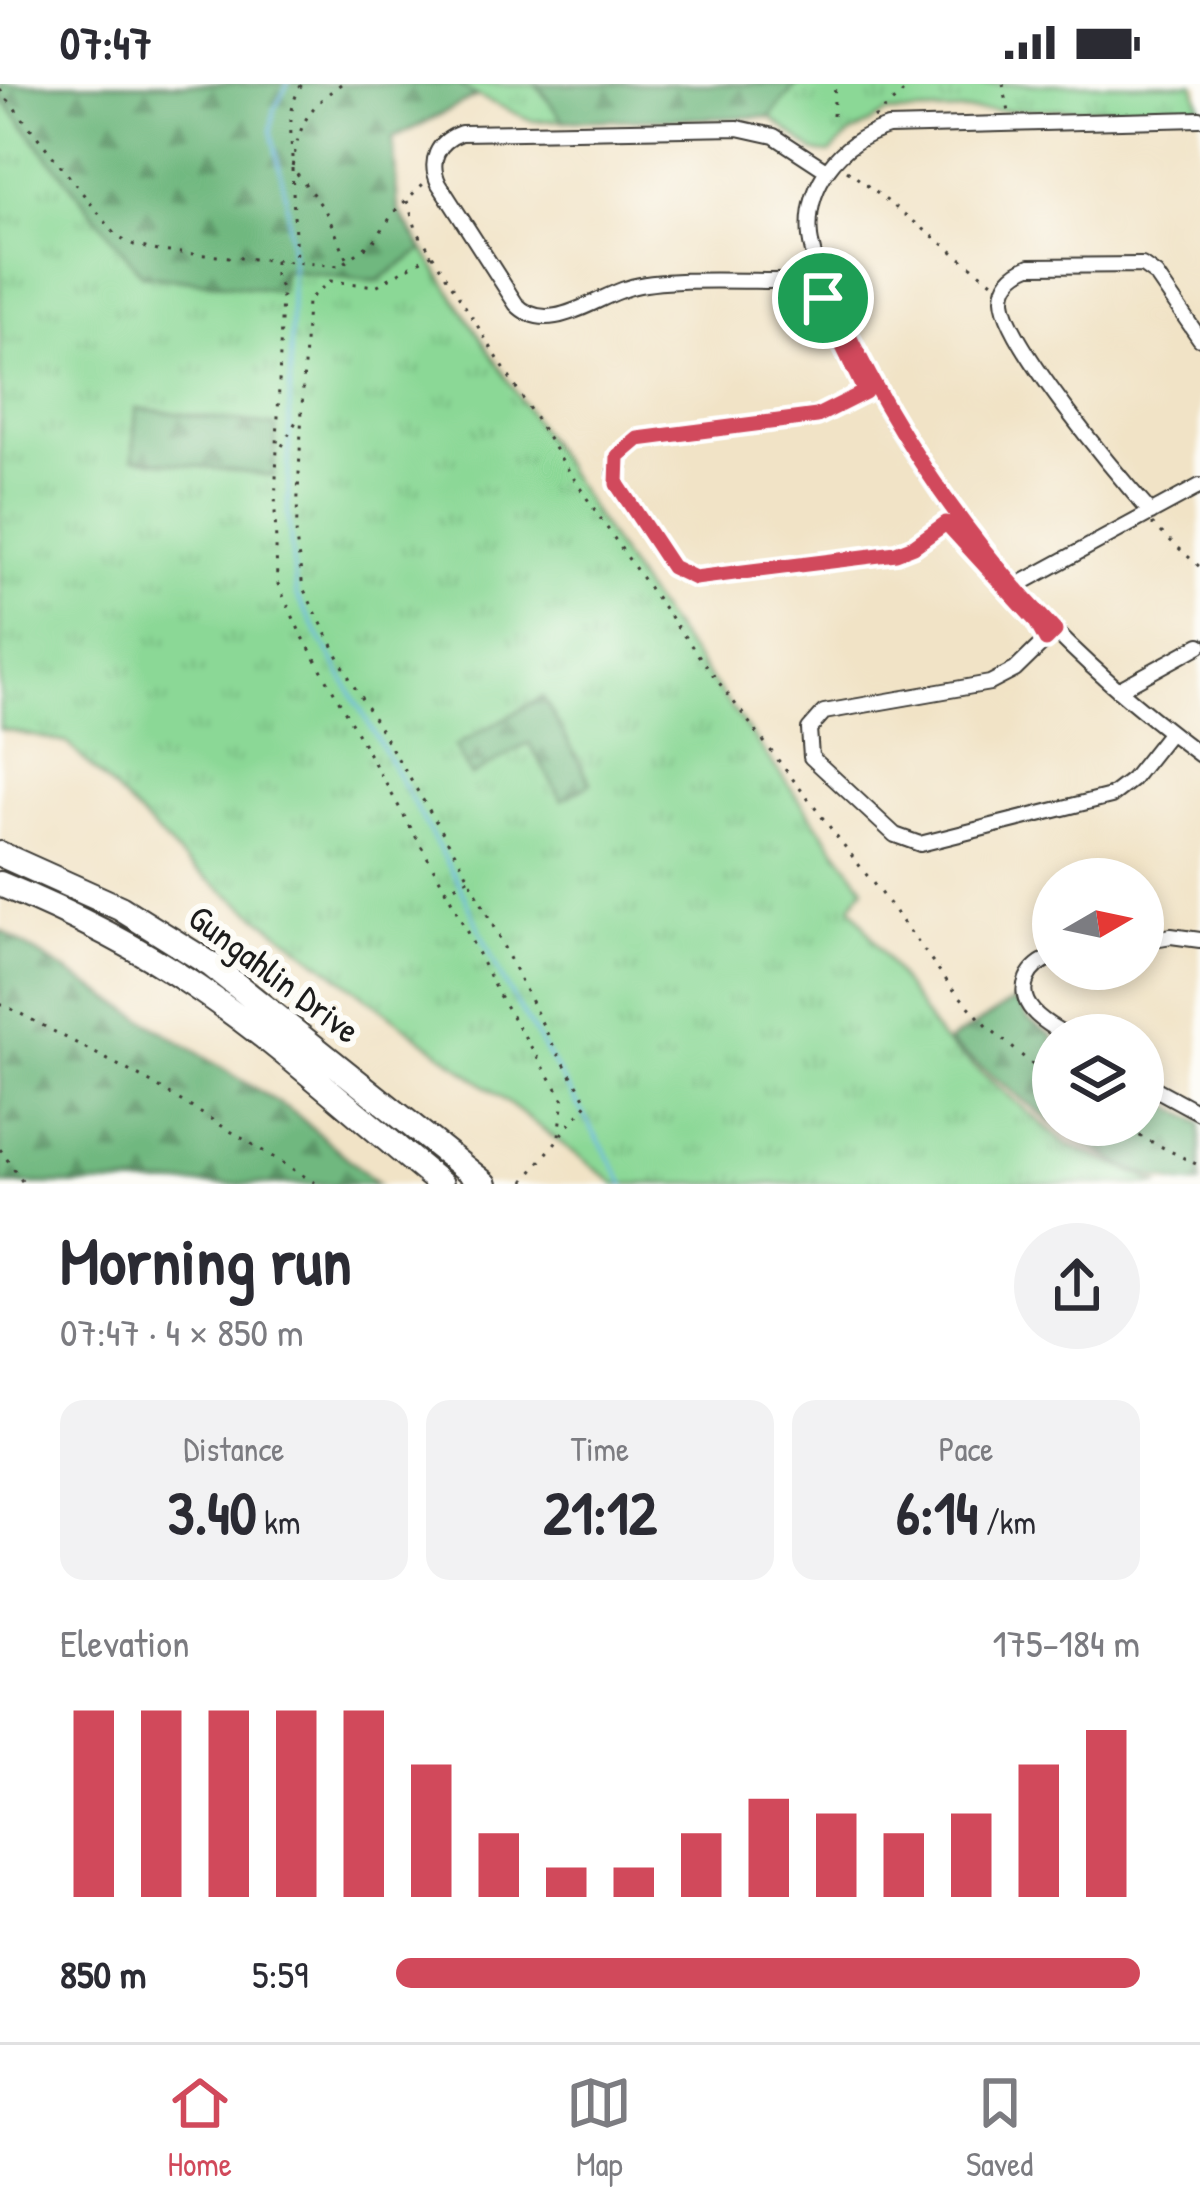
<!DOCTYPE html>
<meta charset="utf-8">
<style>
:root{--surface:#fff;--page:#f2f2f3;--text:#2b2b33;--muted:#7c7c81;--line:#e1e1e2;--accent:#d1495b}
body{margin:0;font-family:"Patrick Hand",sans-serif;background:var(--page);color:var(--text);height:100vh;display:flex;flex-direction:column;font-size:45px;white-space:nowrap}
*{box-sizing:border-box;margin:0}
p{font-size:39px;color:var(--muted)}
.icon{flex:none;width:66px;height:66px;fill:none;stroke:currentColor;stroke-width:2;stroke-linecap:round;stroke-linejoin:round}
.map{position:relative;height:1100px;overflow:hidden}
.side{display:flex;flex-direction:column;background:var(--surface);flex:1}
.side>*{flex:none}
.needle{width:78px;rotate:81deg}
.controls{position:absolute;left:1032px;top:774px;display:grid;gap:24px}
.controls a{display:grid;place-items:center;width:132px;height:132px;border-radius:50%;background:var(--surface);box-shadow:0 6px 18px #0003;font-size:60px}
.pin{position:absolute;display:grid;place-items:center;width:102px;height:102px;color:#fff;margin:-51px;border:6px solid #fff;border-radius:50%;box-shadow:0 3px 12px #0007}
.round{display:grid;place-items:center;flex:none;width:126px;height:126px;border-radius:63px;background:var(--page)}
.overview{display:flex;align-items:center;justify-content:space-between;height:204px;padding:0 60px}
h1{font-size:66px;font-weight:700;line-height:90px}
.stats{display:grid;grid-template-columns:repeat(3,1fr);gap:18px;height:204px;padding:12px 60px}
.stats div{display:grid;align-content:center;border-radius:24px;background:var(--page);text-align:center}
.stats b{font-size:60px;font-weight:700}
.stats small{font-size:33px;font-weight:400}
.stats p{font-size:33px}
.chart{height:336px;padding:24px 60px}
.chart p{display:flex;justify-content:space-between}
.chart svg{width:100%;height:216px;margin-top:12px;stroke:var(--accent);stroke-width:6}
ul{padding:0 60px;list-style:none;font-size:39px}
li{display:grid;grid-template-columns:192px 144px 1fr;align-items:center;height:90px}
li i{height:30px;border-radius:15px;background:var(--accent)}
.status{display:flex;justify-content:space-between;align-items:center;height:84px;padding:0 60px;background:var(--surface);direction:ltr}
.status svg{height:33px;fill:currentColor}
.dock{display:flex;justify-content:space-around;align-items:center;height:168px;border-top:3px solid var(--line);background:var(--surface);font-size:33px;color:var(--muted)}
.dock a{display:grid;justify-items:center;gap:6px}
.dock .selected{color:var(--accent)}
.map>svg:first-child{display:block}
</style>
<div class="status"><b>07:47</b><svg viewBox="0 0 49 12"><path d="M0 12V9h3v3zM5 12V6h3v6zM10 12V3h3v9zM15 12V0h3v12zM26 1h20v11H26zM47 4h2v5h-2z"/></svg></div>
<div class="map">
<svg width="1200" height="1100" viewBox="0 0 1200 1100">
<defs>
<pattern id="grass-tufts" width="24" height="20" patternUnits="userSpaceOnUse" patternTransform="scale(3)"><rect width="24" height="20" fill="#8bd896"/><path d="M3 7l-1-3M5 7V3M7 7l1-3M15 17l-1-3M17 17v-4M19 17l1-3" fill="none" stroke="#77b981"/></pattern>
<pattern id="forest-firs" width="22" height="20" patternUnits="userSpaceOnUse" patternTransform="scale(3)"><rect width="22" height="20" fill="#70b87f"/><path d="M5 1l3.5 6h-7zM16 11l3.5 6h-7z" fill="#5b9567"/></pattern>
</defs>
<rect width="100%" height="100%" fill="#fdfcf7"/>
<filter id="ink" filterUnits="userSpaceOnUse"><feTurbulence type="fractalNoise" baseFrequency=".00833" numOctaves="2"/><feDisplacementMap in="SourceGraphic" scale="24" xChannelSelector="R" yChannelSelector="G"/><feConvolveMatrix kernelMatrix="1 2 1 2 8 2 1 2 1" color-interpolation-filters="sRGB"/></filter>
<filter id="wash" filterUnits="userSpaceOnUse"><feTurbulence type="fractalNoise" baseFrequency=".004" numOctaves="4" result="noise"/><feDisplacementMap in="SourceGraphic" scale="48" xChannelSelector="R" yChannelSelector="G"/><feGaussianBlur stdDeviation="2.7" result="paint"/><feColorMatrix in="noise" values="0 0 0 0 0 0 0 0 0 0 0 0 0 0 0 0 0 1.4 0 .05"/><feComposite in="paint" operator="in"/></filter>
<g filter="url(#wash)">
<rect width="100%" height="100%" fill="#f1e3c6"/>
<path fill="url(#grass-tufts)" stroke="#547a59" stroke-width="3" d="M0,0h1194l6,22 -313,7 -39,23 -18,17 -15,-1 -45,-35 -237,4 -56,-25 -84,43 5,71 243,376 223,301 -13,19 89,132 126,106 94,40h-544l-428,-320 -121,-121 -67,-14z"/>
<path fill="url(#forest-firs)" stroke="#466a4e" stroke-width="3" d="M0,0h457l20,12 -84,42 5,72 25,40 -46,31 -94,-11 -2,21 -139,-16 -142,-179z
M536,0h261l-27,33 -207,4z
M136,324l140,18 -2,50 -141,-18z
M543,613l48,86 -29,17 -33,-57 -58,33 -16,-30z
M0,846l296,184 82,70h-378z
M1015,916l14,20 24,16v87l-105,-81z
M1143,1007l57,32v61c-55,0 -99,-29 -144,-59h87z"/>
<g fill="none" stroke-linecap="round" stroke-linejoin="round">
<path stroke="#6eb8e7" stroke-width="3" d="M288,0l-14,26 -3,20 15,66 6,66 -4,252 8,81 162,287 44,97 123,205"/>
</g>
</g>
<g filter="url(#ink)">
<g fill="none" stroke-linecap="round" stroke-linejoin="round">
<g stroke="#3c3a36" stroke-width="18">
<path id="minor" d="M1200,35l-312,8c-49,15 -83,58 -78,110 4,30 20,58 32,85 48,106 114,203 193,288 50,54 106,101 165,145
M821,192l-23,5c-44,1 -131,-5 -170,7 -34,10 -81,49 -112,16l-77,-120c-11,-23 -2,-42 22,-51l277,-5 36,8 52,34
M874,303l-57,28 -179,24 -20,17 -3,17 5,16 52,78 23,11 201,-25 18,-7 42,-31
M1151,429c-31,-35 -147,-172 -148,-214 0,-17 12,-27 27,-33l112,-1 14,10 44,64
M1014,503l186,-101
M1055,547l-40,39 -25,13 -166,29 -15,17 2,28 84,78 25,9 191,-48 21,-16 38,-48
M1118,606l82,-45
M1143,857l28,-5 29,4
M1053,873c-24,7 -39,33 -20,54 8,10 22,17 33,24
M1143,998l57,31"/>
</g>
<g stroke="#3c3a36" stroke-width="28">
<path id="motorway" d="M0,770l120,54 90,56 275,220
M0,800c68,28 135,61 196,103 87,59 163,131 245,197"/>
</g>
<path stroke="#3c3a36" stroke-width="3" stroke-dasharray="3 9" stroke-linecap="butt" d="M341,0c-36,26 -41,40 -49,83l33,43 22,48
M1003,0l6,28
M0,6l116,145 18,10 24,6 182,15 34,-25 21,-30 29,-28
M833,32l2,-32
M874,34l39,-34
M292,74c-1,-26 -5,-51 10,-74
M292,84l4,92
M847,86l149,115
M407,117l10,30c63,96 121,196 186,291 110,161 234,310 349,466l36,39 65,55
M432,170l-56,32 -46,-5 -23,20 -11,237 7,50 49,95 111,183 92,183 33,53 -66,82
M275,177v14l7,15 -7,220 2,72 22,48 147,260 51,102 67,108 -5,35
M282,362l16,-28
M1152,440l48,43
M444,807l30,-15
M0,919l150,79 167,102
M1118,1041l82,41
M0,1065l24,35"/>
<use href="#minor" stroke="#fff" stroke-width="14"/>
<use href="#motorway" stroke="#fff" stroke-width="24"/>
</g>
</g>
<g fill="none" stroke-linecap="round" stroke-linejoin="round" filter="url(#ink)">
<g stroke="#fff" stroke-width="24">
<path id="route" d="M821,192c58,133 134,251 234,355l-9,9 -11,-20 -89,-97 -32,23 -18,7 -201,25 -23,-11 -55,-83 1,-28 20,-17 179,-23 48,-24 -50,-103 -3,-10z"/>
</g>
<use href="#route" stroke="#d1495b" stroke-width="15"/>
</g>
<g text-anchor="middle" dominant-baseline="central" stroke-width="12" stroke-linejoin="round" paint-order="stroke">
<g font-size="36" fill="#1c1c1c" stroke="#fdfcf7">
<text transform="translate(275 889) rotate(37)">Gungahlin Drive</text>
</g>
</g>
</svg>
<div class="controls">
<a><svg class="needle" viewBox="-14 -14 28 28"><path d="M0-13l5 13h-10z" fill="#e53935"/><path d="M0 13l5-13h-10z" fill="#7c7c81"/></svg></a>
<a><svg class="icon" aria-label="layers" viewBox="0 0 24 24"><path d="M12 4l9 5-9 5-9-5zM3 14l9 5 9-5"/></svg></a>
</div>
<div class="pin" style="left:823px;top:214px;background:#1e9e55"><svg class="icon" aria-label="arrive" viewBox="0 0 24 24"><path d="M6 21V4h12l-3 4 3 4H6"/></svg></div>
</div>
<section class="side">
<div class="overview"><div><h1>Morning run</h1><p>07:47 · 4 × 850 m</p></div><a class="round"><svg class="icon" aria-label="share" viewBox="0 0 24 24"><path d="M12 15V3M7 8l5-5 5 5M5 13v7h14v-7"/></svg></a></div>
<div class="stats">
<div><p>Distance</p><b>3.40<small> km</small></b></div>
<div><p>Time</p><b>21:12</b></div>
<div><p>Pace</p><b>6:14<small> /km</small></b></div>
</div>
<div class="chart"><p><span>Elevation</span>175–184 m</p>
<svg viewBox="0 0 160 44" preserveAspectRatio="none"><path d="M5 44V6M15 44V6M25 44V6M35 44V6M45 44V6M55 44V17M65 44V31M75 44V38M85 44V38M95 44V31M105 44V24M115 44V27M125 44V31M135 44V27M145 44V17M155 44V10"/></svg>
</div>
<ul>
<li><b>850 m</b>5:59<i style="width:100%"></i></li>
</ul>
</section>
<nav class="dock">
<a class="selected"><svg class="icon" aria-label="home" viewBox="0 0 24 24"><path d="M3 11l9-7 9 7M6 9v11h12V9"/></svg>Home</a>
<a><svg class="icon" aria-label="map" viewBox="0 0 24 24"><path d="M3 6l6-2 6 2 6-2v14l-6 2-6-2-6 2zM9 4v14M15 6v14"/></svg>Map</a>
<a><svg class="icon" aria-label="saved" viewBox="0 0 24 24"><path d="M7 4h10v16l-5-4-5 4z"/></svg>Saved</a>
</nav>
